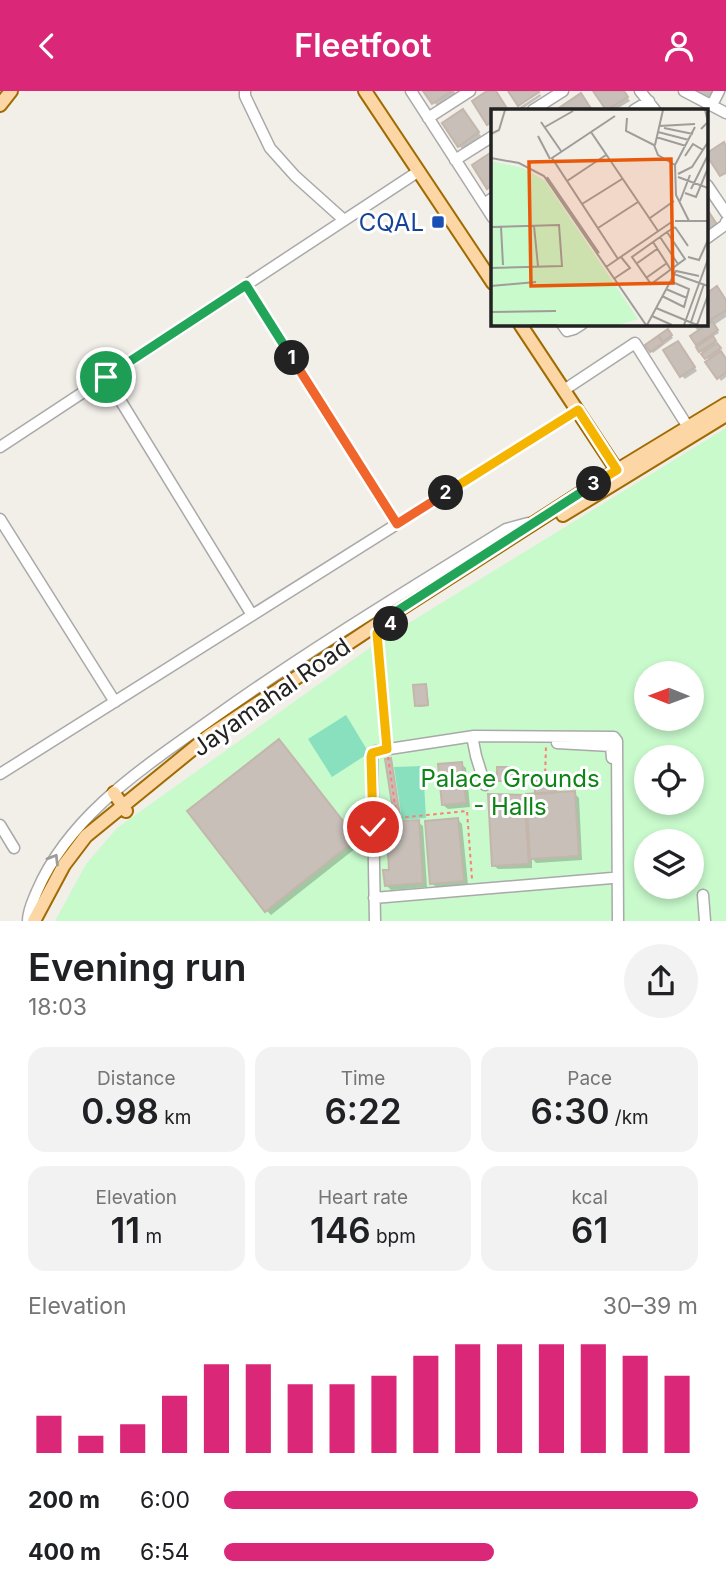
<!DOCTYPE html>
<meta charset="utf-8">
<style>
:root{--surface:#fff;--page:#f2f2f2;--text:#202124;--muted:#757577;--accent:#db2777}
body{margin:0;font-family:Inter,sans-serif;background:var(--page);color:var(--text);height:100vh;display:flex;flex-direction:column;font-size:26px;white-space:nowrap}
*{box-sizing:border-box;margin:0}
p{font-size:23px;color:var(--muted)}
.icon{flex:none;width:38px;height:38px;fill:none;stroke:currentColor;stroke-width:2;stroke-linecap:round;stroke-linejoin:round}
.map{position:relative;height:830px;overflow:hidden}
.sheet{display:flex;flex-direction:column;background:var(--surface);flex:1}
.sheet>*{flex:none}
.needle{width:46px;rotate:271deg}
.fabs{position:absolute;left:634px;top:570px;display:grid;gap:14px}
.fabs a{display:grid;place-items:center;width:70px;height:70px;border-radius:50%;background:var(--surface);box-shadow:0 4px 10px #0003;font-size:35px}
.pin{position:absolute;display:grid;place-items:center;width:60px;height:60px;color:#fff;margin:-30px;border:4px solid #fff;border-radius:50%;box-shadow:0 2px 7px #0007}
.km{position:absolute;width:35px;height:35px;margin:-18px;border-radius:50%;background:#222;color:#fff;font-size:19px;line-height:35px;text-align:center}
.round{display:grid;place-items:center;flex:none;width:74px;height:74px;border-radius:37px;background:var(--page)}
.head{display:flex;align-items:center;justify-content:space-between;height:119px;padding:0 28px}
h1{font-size:38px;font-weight:600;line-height:52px}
.metrics{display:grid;grid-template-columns:repeat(3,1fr);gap:10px;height:119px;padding:7px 28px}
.metrics div{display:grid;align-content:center;border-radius:18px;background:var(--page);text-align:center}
.metrics b{font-size:35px;font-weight:600}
.metrics small{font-size:19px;font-weight:400}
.metrics p{font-size:19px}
.chart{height:196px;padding:14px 28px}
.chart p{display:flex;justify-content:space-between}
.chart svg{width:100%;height:126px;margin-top:7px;stroke:var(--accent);stroke-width:6}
ul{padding:0 28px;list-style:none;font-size:23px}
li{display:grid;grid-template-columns:112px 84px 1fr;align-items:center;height:52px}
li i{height:18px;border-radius:9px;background:var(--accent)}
header{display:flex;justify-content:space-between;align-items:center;height:91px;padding:0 28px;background:var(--accent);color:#fff;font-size:32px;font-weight:600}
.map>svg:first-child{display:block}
</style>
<header><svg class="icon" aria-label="back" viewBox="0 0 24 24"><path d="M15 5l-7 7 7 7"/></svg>Fleetfoot<svg class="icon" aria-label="person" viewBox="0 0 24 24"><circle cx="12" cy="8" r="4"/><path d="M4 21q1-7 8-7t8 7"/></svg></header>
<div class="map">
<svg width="726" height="830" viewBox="0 0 726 830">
<rect width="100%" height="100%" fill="#f2efe9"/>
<path fill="#c8facc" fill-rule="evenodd" d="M726,337v493h-671l31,-57 31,-36 261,-186zM646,583h45v45h-45zM646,667h45v45h-45zM646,751h45v45h-45z"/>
<path fill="#88e0be" d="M346,624l23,38 -37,24 -24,-38z
M423,675l3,52 -24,2 -8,-53z"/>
<path fill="#0003" d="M426,0h28l2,3 -19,12z
M595,0h28l7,10 -15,9h-7z
M693,0h23l-5,9z
M540,3l1,2 -19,13 -2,-2z
M466,23l15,22 -19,13 -3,-4z
M493,62v37l-1,1 -18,-25z
M717,197l9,12v17l-12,8 5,8 -7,4 9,14 -2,1 7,8v17l-5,4 -11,-20 -9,-10 -3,-7 1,-12 -7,-8h15v-29z
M668,240l5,7 -20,15 -6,-8z
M681,255l16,25 -12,8 -3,-3z
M425,595l2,1 2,19 -10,1 -2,-2z
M283,654l78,99 -90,71 -4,-4z
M461,673l5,4 4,39 -22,2 -5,-4z
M511,677l2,2v12h-13l-1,-2z
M574,702l5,5 3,62 -46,3 -4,-5v10l-34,1 -5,-4 30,-69 5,5 27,-7z
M458,729l4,4 6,61 -31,3 -5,-5z
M418,731l5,4 4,61 -36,3 -5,-5z"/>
<path fill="#c7bfb8" stroke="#c4b6ab" stroke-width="2" d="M423,0h29l-20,13z
M487,0h9l12,19h-15v11l-6,4 -15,-24z
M508,0h30l1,1 -21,14z
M593,0h31l4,6 -22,13z
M581,2l11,17h-31l-2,-2z
M463,18l16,23 -21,15 -16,-24z
M724,51l2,4v27l-6,3 -13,-20v-3z
M493,60v34l-6,4 -15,-24z
M707,118l11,17 -11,7z
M717,195l9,14v10l-16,10 -3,-3v-24z
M712,230l6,9 -22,15 -6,-9z
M668,238l4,6 -9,7 -4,-7z
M658,245l5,7 -13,9 -5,-7z
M713,245l3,5 -17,11 -3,-5z
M678,250l17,26 -15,10 -17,-27z
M717,252l4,5 -16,11 -4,-5z
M721,260l5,8v13l-9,7 -12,-17z
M426,593l2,21 -13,1 -2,-21z
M279,648l78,100 -92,73 -78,-101z
M391,667l9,58 -6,1 -9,-58z
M462,671l4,41 -24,2 -4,-41z
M497,676h14v14h-14z
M555,688l1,14 -21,1 -1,-14z
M575,700l4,65 -49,3 -4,-65z
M488,703l36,1 5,69 -37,2z
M458,727l6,63 -34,3 -5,-63z
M419,729l4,63 -38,3 -2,-16h6l-3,-48z"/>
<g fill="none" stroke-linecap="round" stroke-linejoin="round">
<g stroke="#a9a9a9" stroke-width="13">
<path id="minor" d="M245,0v5l25,52 25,28 49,44
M411,0l82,127
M640,0l15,19
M684,0l42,22
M712,14l7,-14
M533,19l30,-19
M634,19l15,-9
M428,27l42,-27
M455,69l38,-24
M707,94l19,28
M484,113l9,-6
M707,147l18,-13 1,-3
M246,194l151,239
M562,233l5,7 7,-2 8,-5
M106,286l146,238
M564,299l71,-47 53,84
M0,356l419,-276
M0,428l115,183
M377,542l10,116
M473,650l3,15 9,29
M557,652l54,3 1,12
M0,683l578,-364
M0,734l14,23
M703,804l2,26
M374,807l238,-20
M28,830c0,-11 5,-20 9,-30 34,-79 112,-127 179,-175 94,-67 192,-126 290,-187l22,-6
M375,830l-3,-168 4,-2 98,-15 140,1 3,4 1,180"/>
</g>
<g stroke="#a06b00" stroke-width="16">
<path id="major" d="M365,0l128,192
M0,14l11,-14
M520,233l100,151
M563,424l163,-100
M114,702l12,18
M34,830l30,-56 22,-29 124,-101 184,-122 207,-133 125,-76"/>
</g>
<path stroke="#fa8072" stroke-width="2" stroke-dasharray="3.5 3.5" stroke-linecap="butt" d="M388,666l9,61 70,-7 5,68
M545,688l1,-34"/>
<use href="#minor" stroke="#fff" stroke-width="10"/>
<use href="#major" stroke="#fcd6a4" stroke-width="12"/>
</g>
<defs><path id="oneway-chevron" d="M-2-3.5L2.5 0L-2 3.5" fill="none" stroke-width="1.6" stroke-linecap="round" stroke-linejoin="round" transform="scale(1.75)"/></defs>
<use stroke="#9c9c9c" href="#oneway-chevron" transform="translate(54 768) rotate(-59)"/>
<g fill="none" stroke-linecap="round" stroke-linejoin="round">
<g stroke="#fff" stroke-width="14">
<path id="split-1" d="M106,286l140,-92 46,73"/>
</g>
<g stroke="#fff" stroke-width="14">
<path id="split-2" d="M292,267l105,166 49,-31"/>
</g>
<g stroke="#fff" stroke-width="14">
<path id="split-3" d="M446,402l132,-83 39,60 -23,14"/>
</g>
<g stroke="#fff" stroke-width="14">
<path id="split-4" d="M391,533l7,-4 -4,-7 200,-129"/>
</g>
<g stroke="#fff" stroke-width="14">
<path id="split-5" d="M373,736l-2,-70 1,-4 15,-4 -10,-116 14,-9"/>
</g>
<use href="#split-1" stroke="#22a559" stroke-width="9"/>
<use href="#split-2" stroke="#f0652b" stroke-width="9"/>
<use href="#split-3" stroke="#f5b400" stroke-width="9"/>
<use href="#split-4" stroke="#22a559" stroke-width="9"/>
<use href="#split-5" stroke="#f5b400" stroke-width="9"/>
</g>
<rect fill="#1a4fb4" stroke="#fff" stroke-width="2.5" x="431" y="124" width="14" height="14" rx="3.5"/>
<g text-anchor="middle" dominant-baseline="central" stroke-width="6" stroke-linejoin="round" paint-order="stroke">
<g font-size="24" fill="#164399" stroke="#fff" text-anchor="end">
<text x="424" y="131">CQAL</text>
</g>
<g font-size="24" fill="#222" stroke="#fff">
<text transform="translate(271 606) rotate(-35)">Jayamahal Road</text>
</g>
<g font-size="24" fill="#0c8416" stroke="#fff">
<text x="510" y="687">Palace Grounds<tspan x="510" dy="28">- Halls</tspan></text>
</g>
</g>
<g transform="translate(491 18)">
<rect width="217" height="217" fill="#f2efe9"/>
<path d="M0,52l32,7 22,13 93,138 -19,6h-128z" fill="#c8facc"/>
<path fill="none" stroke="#9f9d99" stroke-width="2" d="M124,7l-63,42 66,101M136,9l-1,13 28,14 4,10 17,10 1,30 13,26M50,13l20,29M168,17l36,-2M54,18l28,-16M173,19l29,6M210,20l7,-7 -3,-12M100,23l67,99M167,23l31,8M0,25l8,-4 6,-20M47,27l12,23M165,28l30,9M164,36l8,-35M194,47l8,-12 10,6M0,49l28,5 25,13 102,149M184,56l20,-38M187,65l14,-7 16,-25M56,68l52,76M187,68l30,11M76,72l39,-26M200,80l17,-34M194,84l11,4 12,-29M189,92l10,-26M91,95l40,-25M159,109l24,-17M184,112h33M43,117l4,40M0,118l68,-2 3,41 -71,2M10,118l2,38M184,118l13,19M107,119l40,-26M176,123l18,27 -34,25 -19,-27 35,-25 8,-5M169,128l18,27M162,133l18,28M197,148l11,3 9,-20M145,155l21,-15M115,158l67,-46M183,165l34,12M124,169l15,-10 -9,-11M155,169l21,-15M0,177l45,-4M175,180l21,9M171,187l22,11 5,-18 -19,-8M165,199l41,17M0,203l65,-1M161,207l20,9M40,216h26M156,216l29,-54 23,5M193,216l24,-66M199,216l14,-41M206,216l11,-30"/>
<path fill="#e8590c" fill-opacity="0.15" stroke="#e8590c" stroke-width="3.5" d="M180,50l2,124 -142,3 -2,-124z"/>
<rect width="217" height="217" fill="none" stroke="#222" stroke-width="3.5"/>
</g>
</svg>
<div class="fabs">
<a><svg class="needle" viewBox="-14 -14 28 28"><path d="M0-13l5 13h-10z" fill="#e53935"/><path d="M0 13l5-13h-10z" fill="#757577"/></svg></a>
<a><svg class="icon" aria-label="locate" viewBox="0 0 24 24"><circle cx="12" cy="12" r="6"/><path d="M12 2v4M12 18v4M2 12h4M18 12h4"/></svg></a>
<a><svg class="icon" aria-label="layers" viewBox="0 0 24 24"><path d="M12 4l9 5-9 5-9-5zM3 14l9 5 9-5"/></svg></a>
</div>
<div class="pin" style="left:106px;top:286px;background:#1e9e55"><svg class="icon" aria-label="arrive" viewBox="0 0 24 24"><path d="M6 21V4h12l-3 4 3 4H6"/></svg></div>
<div class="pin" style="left:373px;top:736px;background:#d93025"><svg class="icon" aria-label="check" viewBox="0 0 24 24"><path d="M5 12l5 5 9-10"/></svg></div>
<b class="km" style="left:292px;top:267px">1</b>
<b class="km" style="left:446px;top:402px">2</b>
<b class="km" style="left:594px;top:393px">3</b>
<b class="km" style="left:391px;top:533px">4</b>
</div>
<section class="sheet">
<div class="head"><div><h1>Evening run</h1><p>18:03</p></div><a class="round"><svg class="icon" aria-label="share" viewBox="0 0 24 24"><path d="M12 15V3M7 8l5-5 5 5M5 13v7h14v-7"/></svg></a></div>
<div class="metrics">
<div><p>Distance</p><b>0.98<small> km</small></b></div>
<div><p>Time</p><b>6:22</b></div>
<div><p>Pace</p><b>6:30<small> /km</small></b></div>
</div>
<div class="metrics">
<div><p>Elevation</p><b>11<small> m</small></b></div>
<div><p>Heart rate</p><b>146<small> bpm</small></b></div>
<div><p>kcal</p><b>61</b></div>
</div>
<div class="chart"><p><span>Elevation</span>30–39 m</p>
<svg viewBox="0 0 160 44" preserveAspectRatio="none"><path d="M5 44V31M15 44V38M25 44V34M35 44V24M45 44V13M55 44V13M65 44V20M75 44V20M85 44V17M95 44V10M105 44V6M115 44V6M125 44V6M135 44V6M145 44V10M155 44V17"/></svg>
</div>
<ul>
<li><b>200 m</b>6:00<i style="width:100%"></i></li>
<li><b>400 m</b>6:54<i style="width:57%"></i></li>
</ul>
</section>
